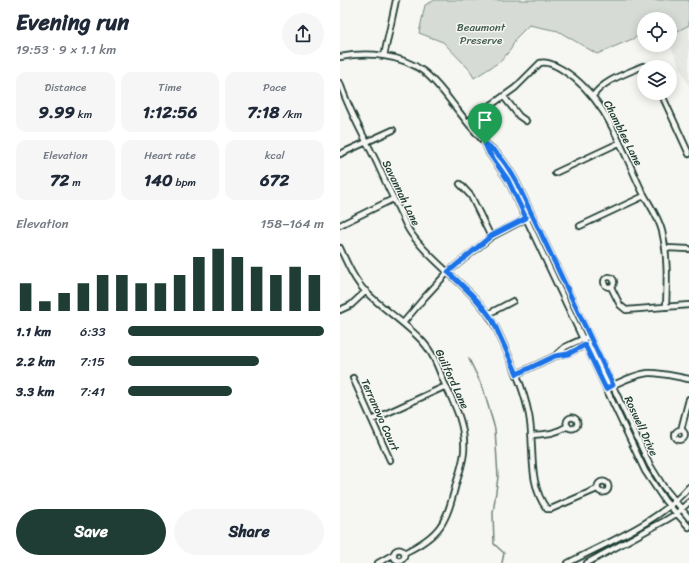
<!DOCTYPE html>
<meta charset="utf-8">
<style>
:root{--surface:#fff;--page:#f6f6f7;--text:#1f2937;--muted:#747a83;--accent:#1f3d34}
body{margin:0;font-family:Sriracha,sans-serif;background:var(--page);color:var(--text);height:100vh;display:flex;flex-direction:column;font-size:15px;white-space:nowrap}
*{box-sizing:border-box;margin:0}
p{font-size:13px;color:var(--muted)}
.icon{flex:none;width:22px;height:22px;fill:none;stroke:currentColor;stroke-width:2;stroke-linecap:round;stroke-linejoin:round}
.map{position:relative;flex:1;overflow:hidden}
.side{display:flex;flex-direction:column;background:var(--surface);width:340px}
.side>*{flex:none}
.buttons{position:absolute;left:297px;top:12px;display:grid;gap:8px}
.buttons a{display:grid;place-items:center;width:40px;height:40px;border-radius:50%;background:var(--surface);box-shadow:0 2px 10px #0003;font-size:20px}
.pin{position:absolute;display:grid;place-items:center;width:34px;height:34px;color:#fff;margin:-41px -17px;border-radius:50% 50% 50% 0;rotate:-45deg;box-shadow:0 0 4px #0007}
.pin .icon{rotate:45deg}
.round{display:grid;place-items:center;flex:none;width:42px;height:42px;border-radius:21px;background:var(--page)}
.head{display:flex;align-items:center;justify-content:space-between;height:68px;padding:0 16px}
h1{font-size:22px;font-weight:800;line-height:30px}
.metrics{display:grid;grid-template-columns:repeat(3,1fr);gap:6px;height:68px;padding:4px 16px}
.metrics div{display:grid;align-content:center;border-radius:10px;background:var(--page);text-align:center}
.metrics b{font-size:17px;font-weight:800}
.metrics small{font-size:11px;font-weight:400}
.metrics p{font-size:11px}
.chart{height:112px;padding:8px 16px}
.chart p{display:flex;justify-content:space-between}
.chart svg{width:100%;height:72px;margin-top:4px;stroke:var(--accent);stroke-width:6}
.button{display:flex;gap:8px;margin-top:auto;padding:8px 16px}
.button a{flex:1;height:46px;border-radius:24px;background:var(--accent);color:#fff;font-size:16px;font-weight:800;line-height:46px;text-align:center}
.button a+a{background:var(--page);color:var(--text)}
ul{padding:0 16px;list-style:none;font-size:13px}
li{display:grid;grid-template-columns:64px 48px 1fr;align-items:center;height:30px}
li i{height:10px;border-radius:5px;background:var(--accent)}
main{display:flex;flex:1;min-height:0}
.map>svg:first-child{display:block}
</style>
<main>
<section class="side">
<div class="head"><div><h1>Evening run</h1><p>19:53 · 9 × 1.1 km</p></div><a class="round"><svg class="icon" aria-label="share" viewBox="0 0 24 24"><path d="M12 15V3M7 8l5-5 5 5M5 13v7h14v-7"/></svg></a></div>
<div class="metrics">
<div><p>Distance</p><b>9.99<small> km</small></b></div>
<div><p>Time</p><b>1:12:56</b></div>
<div><p>Pace</p><b>7:18<small> /km</small></b></div>
</div>
<div class="metrics">
<div><p>Elevation</p><b>72<small> m</small></b></div>
<div><p>Heart rate</p><b>140<small> bpm</small></b></div>
<div><p>kcal</p><b>672</b></div>
</div>
<div class="chart"><p><span>Elevation</span>158–164 m</p>
<svg viewBox="0 0 160 44" preserveAspectRatio="none"><path d="M5 44V27M15 44V38M25 44V33M35 44V27M45 44V22M55 44V22M65 44V27M75 44V27M85 44V22M95 44V11M105 44V6M115 44V11M125 44V17M135 44V22M145 44V17M155 44V22"/></svg>
</div>
<ul>
<li><b>1.1 km</b>6:33<i style="width:100%"></i></li>
<li><b>2.2 km</b>7:15<i style="width:67%"></i></li>
<li><b>3.3 km</b>7:41<i style="width:53%"></i></li>
</ul>
<div class="button"><a>Save</a><a>Share</a></div>
</section>
<div class="map">
<svg width="349" height="563" viewBox="0 0 349 563">
<rect width="100%" height="100%" fill="#f6f6f2"/>
<filter id="ink" filterUnits="userSpaceOnUse"><feTurbulence type="fractalNoise" baseFrequency=".025" numOctaves="2"/><feDisplacementMap in="SourceGraphic" scale="8" xChannelSelector="R" yChannelSelector="G"/><feConvolveMatrix kernelMatrix="1 2 1 2 8 2 1 2 1" color-interpolation-filters="sRGB"/></filter>
<g filter="url(#ink)">
<path fill="#e6e8e4" d="M349,25v62l-19,-42v-10z"/>
<path fill="#d6dbd6" stroke="#7a8c85" d="M95,0h254v25l-19,10v-16h-26v15l-47,20 -39,-23 -29,-6 -13,13 -5,11 -10,12 -27,17 -5,-9 -26,-27 -24,-9 6,-28z"/>
<g fill="none" stroke-linecap="round" stroke-linejoin="round">
<path stroke="#72847d" stroke-width="1.5" d="M129,359l14,29 12,41 3,48 -5,36 1,31 10,9 -2,10"/>
<g stroke="#1f3d34" stroke-width="8">
<path id="minor" d="M44,56l12,-56
M0,57c27,-5 60,-3 83,14 13,10 23,24 33,37 9,12 19,24 29,35l4,10 19,27 137,291 20,30 24,26
M0,83c8,26 25,55 37,80 7,16 15,33 23,49 4,8 7,17 13,24 25,34 66,55 84,94 13,28 26,55 32,85 6,30 -2,69 18,94h4l46,-20
M321,93l28,61
M253,96c11,-16 32,-22 50,-30l5,1
M164,97l15,19 7,5
M127,122l48,-34 25,-25c8,-2 16,3 23,7 42,26 57,75 77,117 7,15 18,28 22,44 6,25 5,50 4,76
M145,143c14,9 23,24 31,38l134,284 13,21 26,32
M0,154l53,-24
M215,173l64,-30
M120,184l11,12 20,41
M0,225l53,-26
M240,226l64,-30
M0,248c7,15 14,32 26,44 18,18 40,31 57,50 10,11 15,25 20,38 11,23 23,45 21,72 -1,11 -5,22 -8,32 -10,39 -15,51 -52,69
M326,248l23,1
M264 282a5 5 0 1 1 10 0a5 5 0 1 1-10 0Z
M271,287l9,18 6,5 63,-5
M0,310l11,-5 15,-14
M148,314l25,-13
M63,323l21,-25 24,-26 43,-35 38,-20
M215,356l10,-9 24,-11
M177,374l38,-18 13,-3 24,-11
M13,378l37,82
M266,389c13,-7 27,-14 42,-16 13,-1 28,4 41,6
M226.5 423a5.5 5.5 0 1 1 11 0a5.5 5.5 0 1 1-11 0Z
M32,420l74,-34
M341,430l8,-31
M335 435a5 5 0 1 1 10 0a5 5 0 1 1-10 0Z
M192,435c15,-1 23,-1 36,-9
M257.5 487a5.5 5.5 0 1 1 11 0a5.5 5.5 0 1 1-11 0Z
M53.5 555a5.5 5.5 0 1 1 11 0a5.5 5.5 0 1 1-11 0Z
M38,563l16,-9
M228,563c42,-22 90,-40 121,-76
M247,563l79,-43 10,-6 13,-12"/>
</g>
<use href="#minor" stroke="#f6f6f2" stroke-width="4.5"/>
</g>
</g>
<g fill="none" stroke-linecap="round" stroke-linejoin="round" filter="url(#ink)">
<g stroke="#fff" stroke-width="8">
<path id="route" d="M145,144c14,8 23,23 31,37l97,204 -7,4 -21,-44 -17,9 -13,2 -38,18 -24,-53c-12,-19 -28,-33 -45,-49l43,-36 35,-18 -18,-38 -19,-27z"/>
</g>
<use href="#route" stroke="#1a73e8" stroke-width="5"/>
</g>
<g text-anchor="middle" dominant-baseline="central" stroke-width="3" stroke-linejoin="round" paint-order="stroke">
<g font-size="11" fill="#445d54" stroke="#f6f6f2">
<text x="141" y="27">Beaumont<tspan x="141" dy="13">Preserve</tspan></text>
</g>
<g font-size="11" fill="#1f3d34" stroke="#f6f6f2">
<text transform="translate(283 133) rotate(63)">Chamblee Lane</text>
<text transform="translate(61 193) rotate(64)">Savannah Lane</text>
<text transform="translate(112 379) rotate(65)">Guilford Lane</text>
<text transform="translate(40 415) rotate(66)">Terranova Court</text>
<text transform="translate(301 426) rotate(65)">Roswell Drive</text>
</g>
</g>
</svg>
<div class="buttons">
<a><svg class="icon" aria-label="locate" viewBox="0 0 24 24"><circle cx="12" cy="12" r="6"/><path d="M12 2v4M12 18v4M2 12h4M18 12h4"/></svg></a>
<a><svg class="icon" aria-label="layers" viewBox="0 0 24 24"><path d="M12 4l9 5-9 5-9-5zM3 14l9 5 9-5"/></svg></a>
</div>
<div class="pin" style="left:145px;top:144px;background:#1e9e55"><svg class="icon" aria-label="arrive" viewBox="0 0 24 24"><path d="M6 21V4h12l-3 4 3 4H6"/></svg></div>
</div>
</main>
